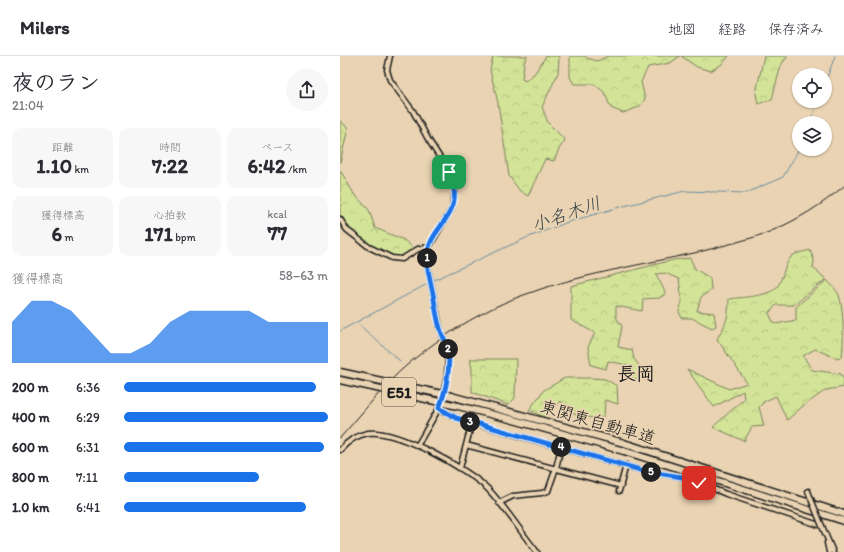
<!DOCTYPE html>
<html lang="ja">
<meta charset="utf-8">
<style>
:root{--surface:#fff;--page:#f7f7f7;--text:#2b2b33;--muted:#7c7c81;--line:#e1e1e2;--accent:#1a73e8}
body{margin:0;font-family:Itim,"Klee One",sans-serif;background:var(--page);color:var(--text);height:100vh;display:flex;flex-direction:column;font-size:15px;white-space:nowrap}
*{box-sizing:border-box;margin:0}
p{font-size:13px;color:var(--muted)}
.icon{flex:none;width:22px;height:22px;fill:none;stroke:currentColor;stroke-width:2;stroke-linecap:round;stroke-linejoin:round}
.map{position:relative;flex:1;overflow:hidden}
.sheet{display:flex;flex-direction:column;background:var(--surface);width:340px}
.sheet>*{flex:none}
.buttons{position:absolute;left:452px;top:12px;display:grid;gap:8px}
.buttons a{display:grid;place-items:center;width:40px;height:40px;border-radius:50%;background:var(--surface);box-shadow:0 1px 3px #0004;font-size:20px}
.pin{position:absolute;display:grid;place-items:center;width:34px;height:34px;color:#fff;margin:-17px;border-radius:8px;box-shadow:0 2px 6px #0006}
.km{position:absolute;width:20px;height:20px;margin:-10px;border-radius:50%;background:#222;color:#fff;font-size:11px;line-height:20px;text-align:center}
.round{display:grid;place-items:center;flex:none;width:42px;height:42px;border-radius:21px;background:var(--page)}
.overview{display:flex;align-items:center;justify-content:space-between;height:68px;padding:0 12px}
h1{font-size:22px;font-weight:700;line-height:30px}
.metrics{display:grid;grid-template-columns:repeat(3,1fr);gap:6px;height:68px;padding:4px 12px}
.metrics div{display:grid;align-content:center;border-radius:10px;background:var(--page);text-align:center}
.metrics b{font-size:20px;font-weight:700}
.metrics small{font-size:11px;font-weight:400}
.metrics p{font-size:11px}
.chart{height:112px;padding:8px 12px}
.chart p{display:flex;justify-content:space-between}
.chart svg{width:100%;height:72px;margin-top:4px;fill:var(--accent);opacity:.7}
ul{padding:0 12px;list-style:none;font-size:13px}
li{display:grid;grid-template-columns:64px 48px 1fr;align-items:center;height:30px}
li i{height:10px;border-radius:5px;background:var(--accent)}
header{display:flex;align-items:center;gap:24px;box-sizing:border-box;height:56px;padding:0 20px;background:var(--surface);border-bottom:1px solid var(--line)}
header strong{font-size:19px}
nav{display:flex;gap:22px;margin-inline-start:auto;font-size:14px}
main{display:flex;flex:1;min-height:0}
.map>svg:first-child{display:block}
</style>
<header>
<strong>Milers</strong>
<nav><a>地図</a><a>経路</a><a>保存済み</a></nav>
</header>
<main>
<section class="sheet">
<div class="overview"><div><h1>夜のラン</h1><p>21:04</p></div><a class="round"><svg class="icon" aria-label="share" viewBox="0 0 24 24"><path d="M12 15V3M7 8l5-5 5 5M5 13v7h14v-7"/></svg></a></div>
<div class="metrics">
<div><p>距離</p><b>1.10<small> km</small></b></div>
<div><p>時間</p><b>7:22</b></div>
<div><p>ペース</p><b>6:42<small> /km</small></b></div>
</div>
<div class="metrics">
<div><p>獲得標高</p><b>6<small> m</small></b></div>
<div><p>心拍数</p><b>171<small> bpm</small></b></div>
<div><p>kcal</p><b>77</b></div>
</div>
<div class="chart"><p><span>獲得標高</span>58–63 m</p>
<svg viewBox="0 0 160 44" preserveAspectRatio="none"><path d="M0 44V19L10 6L20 6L30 12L40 25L50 38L60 38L70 32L80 19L90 12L100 12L110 12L120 12L130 19L140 19L150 19L160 19V44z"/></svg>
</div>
<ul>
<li><b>200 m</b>6:36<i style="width:94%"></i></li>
<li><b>400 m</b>6:29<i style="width:100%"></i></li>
<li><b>600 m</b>6:31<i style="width:98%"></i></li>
<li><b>800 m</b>7:11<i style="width:66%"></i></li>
<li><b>1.0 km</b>6:41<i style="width:89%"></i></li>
</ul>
</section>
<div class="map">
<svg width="504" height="496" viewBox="0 0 504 496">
<defs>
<pattern id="forest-crowns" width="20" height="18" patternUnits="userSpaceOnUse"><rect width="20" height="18" fill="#d3e498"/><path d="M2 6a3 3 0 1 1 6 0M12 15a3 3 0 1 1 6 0" fill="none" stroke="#b5c382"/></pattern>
</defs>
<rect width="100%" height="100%" fill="#e9d3b2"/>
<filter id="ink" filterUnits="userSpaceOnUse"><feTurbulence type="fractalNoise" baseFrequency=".025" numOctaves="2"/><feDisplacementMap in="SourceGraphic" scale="8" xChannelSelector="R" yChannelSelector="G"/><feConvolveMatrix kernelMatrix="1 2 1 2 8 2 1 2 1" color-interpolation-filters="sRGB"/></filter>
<g filter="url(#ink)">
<path fill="url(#forest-crowns)" stroke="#78805a" d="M153,0h34l-3,7 -2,16 3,2 9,-7 12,-18h13l-1,17 -16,34 6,16 17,17 -6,9 -5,12 -9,-2 -17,37 -8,-5 -11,-15 -11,-73 -8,-33z
M230,0h15l2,2 10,3 11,-5h72l-10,7 -22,4 -7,15 4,17 -6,8 -16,6 -12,-5 -7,-16 -10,-8h-20l-4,-7z
M341,0h48l-7,8 -11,7 -14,-4z
M424,0h24l-7,9 -9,34 -14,5 -2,-11z
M0,65l8,7 -8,35z
M0,114l14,24 15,16 6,18 29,12 9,8 -1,8 -11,4 -10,-4 -25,-12 -19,-16 -7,-13z
M470,194l4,10 -1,8 13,11 -32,26h-18l-7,8 3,7 4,4 20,-4v-13l31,-27c4,5 10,10 12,15 5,15 5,48 3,62l-6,1 -21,-9 -12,7 9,14 29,4 3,6v7l-18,3 -23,16 -16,14 -11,-24 -11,5 -6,6 5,19 -12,1 -8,14 -31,-14 31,-28 -1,-8 -29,16 -27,-38 42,20 18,-6 -30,-44c10,-17 11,-20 12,-40 14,-2 30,-2 43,-8 12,-6 10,-26 20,-35 4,-3 12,-4 18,-6z
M350,202l5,11 15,9 1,12 -10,7 -4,14 17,2 2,13 -4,2 -20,-10h-10l-3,-6 3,-11 -3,-22 -14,-6 -9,1 10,20 -7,4 -16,1 -1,12 -26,-5v11l6,9 -4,21 14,3 2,9 6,8 -2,13 -14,-5 3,-10 -19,-4 -2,8 -15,-4 -3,-18 7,-14 -24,-13v-34l102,-26z
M130,303h46l-1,39 -7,7 -36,-13v-23z
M225,322h27l13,1 12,7 1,18 -13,-4 -1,16 -7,3 -23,-5 -14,-13 -15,16 -16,-7 15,-20z"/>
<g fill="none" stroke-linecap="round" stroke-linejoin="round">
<path stroke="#698da3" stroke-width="1" d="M485,27l10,-27
M470,67l8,-22
M92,225l94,-43 42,-16 52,-15 65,-16 61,2 37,-16 16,-28
M17,267l43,38
M0,275l89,-48"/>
<g stroke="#1c1c1c" stroke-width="7">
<path id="minor" d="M50,0l-3,14 3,10 23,31 15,28 21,33 6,18 -3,18 -23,39 -2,17 13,64 8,24 -1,25 -6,25 -2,6 -22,38
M0,163l7,11 22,17 23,11 10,1 16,-10 11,-2
M99,352l17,10 188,53 44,7 38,16 96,32 11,26
M126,389l155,41
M0,394c7,-8 17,-15 28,-17 28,-4 100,36 120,56 18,19 32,42 49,63
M120,412l12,-46
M279,435l7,-26
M468,435l3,8
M159,447l14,-7 29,-3 6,-2 8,-23 5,-21
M487,487l2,9"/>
</g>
<g stroke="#1c1c1c" stroke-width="9">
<path id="highway" d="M111,340l173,47 220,71
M118,350l52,13 114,32 220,70"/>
</g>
<use href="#minor" stroke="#e9d3b2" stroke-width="4"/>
<use href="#highway" stroke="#e9d3b2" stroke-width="6"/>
<path stroke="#1c1c1c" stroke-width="1" d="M0,382c18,-20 34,-40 52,-59 33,-33 85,-67 129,-83 58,-22 121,-31 182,-45 22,-6 45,-11 66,-19 27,-11 53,-27 75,-46"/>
<g stroke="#1c1c1c" stroke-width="7" stroke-linecap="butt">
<path id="minor-bridge" d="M471,443l11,27"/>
</g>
<g stroke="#1c1c1c" stroke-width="9" stroke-linecap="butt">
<path id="highway-bridge" d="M0,316l111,24
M0,324l118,26"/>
</g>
<use href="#minor-bridge" stroke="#e9d3b2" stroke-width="4"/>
<use href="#highway-bridge" stroke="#e9d3b2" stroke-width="6"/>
</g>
</g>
<g fill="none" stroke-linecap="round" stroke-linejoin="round" filter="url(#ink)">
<g stroke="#fff" stroke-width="8">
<path id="route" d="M109,116c20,45 -21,51 -22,87 0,10 3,20 5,30 3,13 4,27 8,39 2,8 7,15 8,23 3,16 -3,43 -9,57l17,10 16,4 172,49 44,7 11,5"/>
</g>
<use href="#route" stroke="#1a73e8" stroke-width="5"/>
</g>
<g text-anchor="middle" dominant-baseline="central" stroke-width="3.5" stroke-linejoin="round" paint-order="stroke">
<rect fill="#e9d3b2" stroke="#5a5349" stroke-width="1" x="42" y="322" width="34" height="28" rx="3"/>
<g font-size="16" font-weight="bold" fill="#1c1c1c">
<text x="59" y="336">E51</text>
</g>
<g font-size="17" fill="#1c1c1c" stroke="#e9d3b2">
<text transform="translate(258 366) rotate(16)">東関東自動車道</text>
</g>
<g font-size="18" font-style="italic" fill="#364249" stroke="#e9d3b2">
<text transform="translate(226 158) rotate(-19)">小名木川</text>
</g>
<g font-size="19" font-weight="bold" fill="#1c1c1c" stroke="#e9d3b2">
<text x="296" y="317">長岡</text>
</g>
</g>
</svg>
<div class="buttons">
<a><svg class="icon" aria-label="locate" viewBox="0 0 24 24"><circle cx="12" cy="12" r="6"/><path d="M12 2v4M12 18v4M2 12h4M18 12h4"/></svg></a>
<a><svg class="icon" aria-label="layers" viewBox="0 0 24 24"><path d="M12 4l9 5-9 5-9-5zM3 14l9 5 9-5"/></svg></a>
</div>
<div class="pin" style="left:109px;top:116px;background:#1e9e55"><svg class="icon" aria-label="arrive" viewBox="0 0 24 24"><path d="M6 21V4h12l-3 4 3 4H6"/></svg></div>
<div class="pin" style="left:359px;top:427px;background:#d93025"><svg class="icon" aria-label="check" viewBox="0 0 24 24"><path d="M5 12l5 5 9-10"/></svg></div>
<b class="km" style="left:87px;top:202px">1</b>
<b class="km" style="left:108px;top:293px">2</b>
<b class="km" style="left:130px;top:366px">3</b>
<b class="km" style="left:221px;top:391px">4</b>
<b class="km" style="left:311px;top:416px">5</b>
</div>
</main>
